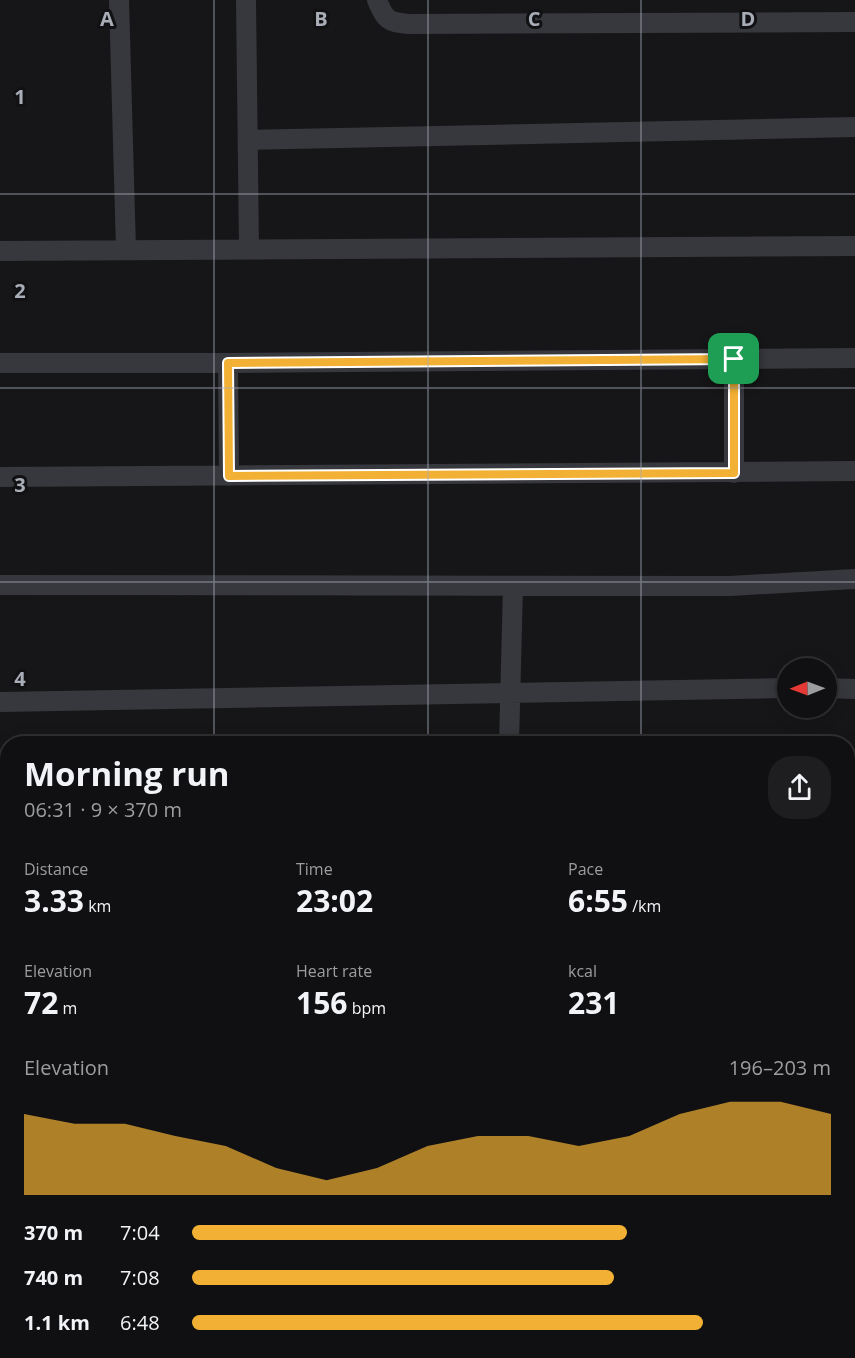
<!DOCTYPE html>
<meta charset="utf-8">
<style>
:root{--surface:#101012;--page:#1e1e20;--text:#f1f3f6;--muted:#9c9d9f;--line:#303032;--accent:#f2b134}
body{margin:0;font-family:"Open Sans",sans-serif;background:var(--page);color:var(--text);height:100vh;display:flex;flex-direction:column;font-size:22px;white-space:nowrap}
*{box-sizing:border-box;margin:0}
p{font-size:20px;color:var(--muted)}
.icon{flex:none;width:33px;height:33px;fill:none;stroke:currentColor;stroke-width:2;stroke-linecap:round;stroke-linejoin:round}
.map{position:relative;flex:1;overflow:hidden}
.panel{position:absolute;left:0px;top:736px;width:855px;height:622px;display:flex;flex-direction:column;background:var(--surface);border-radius:24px 24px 0 0;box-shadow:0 3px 15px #0003,0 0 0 2px var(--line)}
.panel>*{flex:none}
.needle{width:39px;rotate:269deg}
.controls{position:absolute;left:777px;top:658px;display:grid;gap:12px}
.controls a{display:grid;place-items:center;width:60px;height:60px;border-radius:50%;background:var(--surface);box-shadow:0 3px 15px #0003,0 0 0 2px var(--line);font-size:30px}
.pin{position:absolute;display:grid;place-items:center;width:51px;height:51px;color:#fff;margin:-26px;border-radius:12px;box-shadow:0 3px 9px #0006}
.round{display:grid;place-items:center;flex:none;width:63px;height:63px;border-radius:24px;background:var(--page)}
.summary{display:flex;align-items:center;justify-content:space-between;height:102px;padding:0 24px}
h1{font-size:33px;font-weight:700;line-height:45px}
.metrics{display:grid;grid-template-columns:repeat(3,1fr);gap:9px;height:102px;padding:6px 24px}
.metrics div{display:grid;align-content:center}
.metrics b{font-size:30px;font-weight:700}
.metrics small{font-size:16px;font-weight:400}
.metrics p{font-size:16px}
.chart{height:168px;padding:12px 24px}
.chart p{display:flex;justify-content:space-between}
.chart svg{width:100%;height:108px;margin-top:6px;fill:var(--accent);opacity:.7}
ul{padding:0 24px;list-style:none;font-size:20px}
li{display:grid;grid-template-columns:96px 72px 1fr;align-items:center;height:45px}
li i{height:15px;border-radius:8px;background:var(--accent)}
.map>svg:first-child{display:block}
</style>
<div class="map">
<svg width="855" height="1358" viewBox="0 0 855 1358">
<rect width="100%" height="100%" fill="#161618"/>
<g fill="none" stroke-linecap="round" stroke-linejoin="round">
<path stroke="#37383d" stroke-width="20" d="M119,0l7,250
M246,0l3,249
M377,0c8,20 11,22 31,24l447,-2
M248,140l607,-13
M0,251l855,-5
M0,363h228l627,-5
M228,363l1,113
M734,473v-114
M0,477l855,-6
M0,585l730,1 125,-7
M826,688l29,1
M0,702l788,-14
M509,744l4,-158
M848,797l7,1
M0,808h8
M0,921h8
M848,951h7
M0,1033h8
M0,1145l8,1
M0,1248h8
M848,1287h7
M365,1352l1,6
M443,1352l1,6
M686,1352v6
M0,1357l228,-4
M551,1358v-6"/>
</g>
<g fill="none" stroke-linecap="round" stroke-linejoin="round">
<g stroke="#fff" stroke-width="12">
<path id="route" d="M734,359v114l-505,3 -1,-113z"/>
</g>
<use href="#route" stroke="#f2b134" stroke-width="8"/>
</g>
<path fill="none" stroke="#a8adb8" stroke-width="1.5" stroke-opacity="0.55" d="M214,0v744M428,0v744M641,0v744M0,194h855M0,388h855M0,582h855M0,776h8M848,776h7M0,970h8M848,970h7M0,1164h8M848,1164h7M214,1352v6M428,1352v6M641,1352v6"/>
<g font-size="20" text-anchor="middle" font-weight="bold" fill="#a8adb8" stroke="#111113" stroke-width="6" stroke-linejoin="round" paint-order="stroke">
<text x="107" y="26">A</text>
<text x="321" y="26">B</text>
<text x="534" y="26">C</text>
<text x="748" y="26">D</text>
<text x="20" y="104">1</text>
<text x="20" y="298">2</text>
<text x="20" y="492">3</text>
<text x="20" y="686">4</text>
</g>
</svg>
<div class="controls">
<a><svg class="needle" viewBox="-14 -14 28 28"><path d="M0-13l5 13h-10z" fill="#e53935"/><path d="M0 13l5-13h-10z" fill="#9c9d9f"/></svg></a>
</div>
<div class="pin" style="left:734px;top:359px;background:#1e9e55"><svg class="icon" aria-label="arrive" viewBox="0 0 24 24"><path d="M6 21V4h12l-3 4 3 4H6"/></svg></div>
<section class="panel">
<div class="summary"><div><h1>Morning run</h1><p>06:31 · 9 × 370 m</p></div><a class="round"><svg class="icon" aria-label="share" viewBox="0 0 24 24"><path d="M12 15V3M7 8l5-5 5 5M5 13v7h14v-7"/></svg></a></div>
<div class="metrics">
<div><p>Distance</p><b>3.33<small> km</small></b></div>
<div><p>Time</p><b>23:02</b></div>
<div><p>Pace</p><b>6:55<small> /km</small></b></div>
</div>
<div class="metrics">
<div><p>Elevation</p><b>72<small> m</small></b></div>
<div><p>Heart rate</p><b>156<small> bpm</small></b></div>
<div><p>kcal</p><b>231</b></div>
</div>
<div class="chart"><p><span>Elevation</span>196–203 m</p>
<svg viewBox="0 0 160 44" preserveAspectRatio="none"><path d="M0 44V11L10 15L20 15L30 20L40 24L50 33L60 38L70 33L80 24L90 20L100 20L110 24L120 20L130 11L140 6L150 6L160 11V44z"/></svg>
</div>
<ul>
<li><b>370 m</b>7:04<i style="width:68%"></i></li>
<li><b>740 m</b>7:08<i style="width:66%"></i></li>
<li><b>1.1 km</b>6:48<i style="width:80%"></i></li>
</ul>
</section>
</div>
